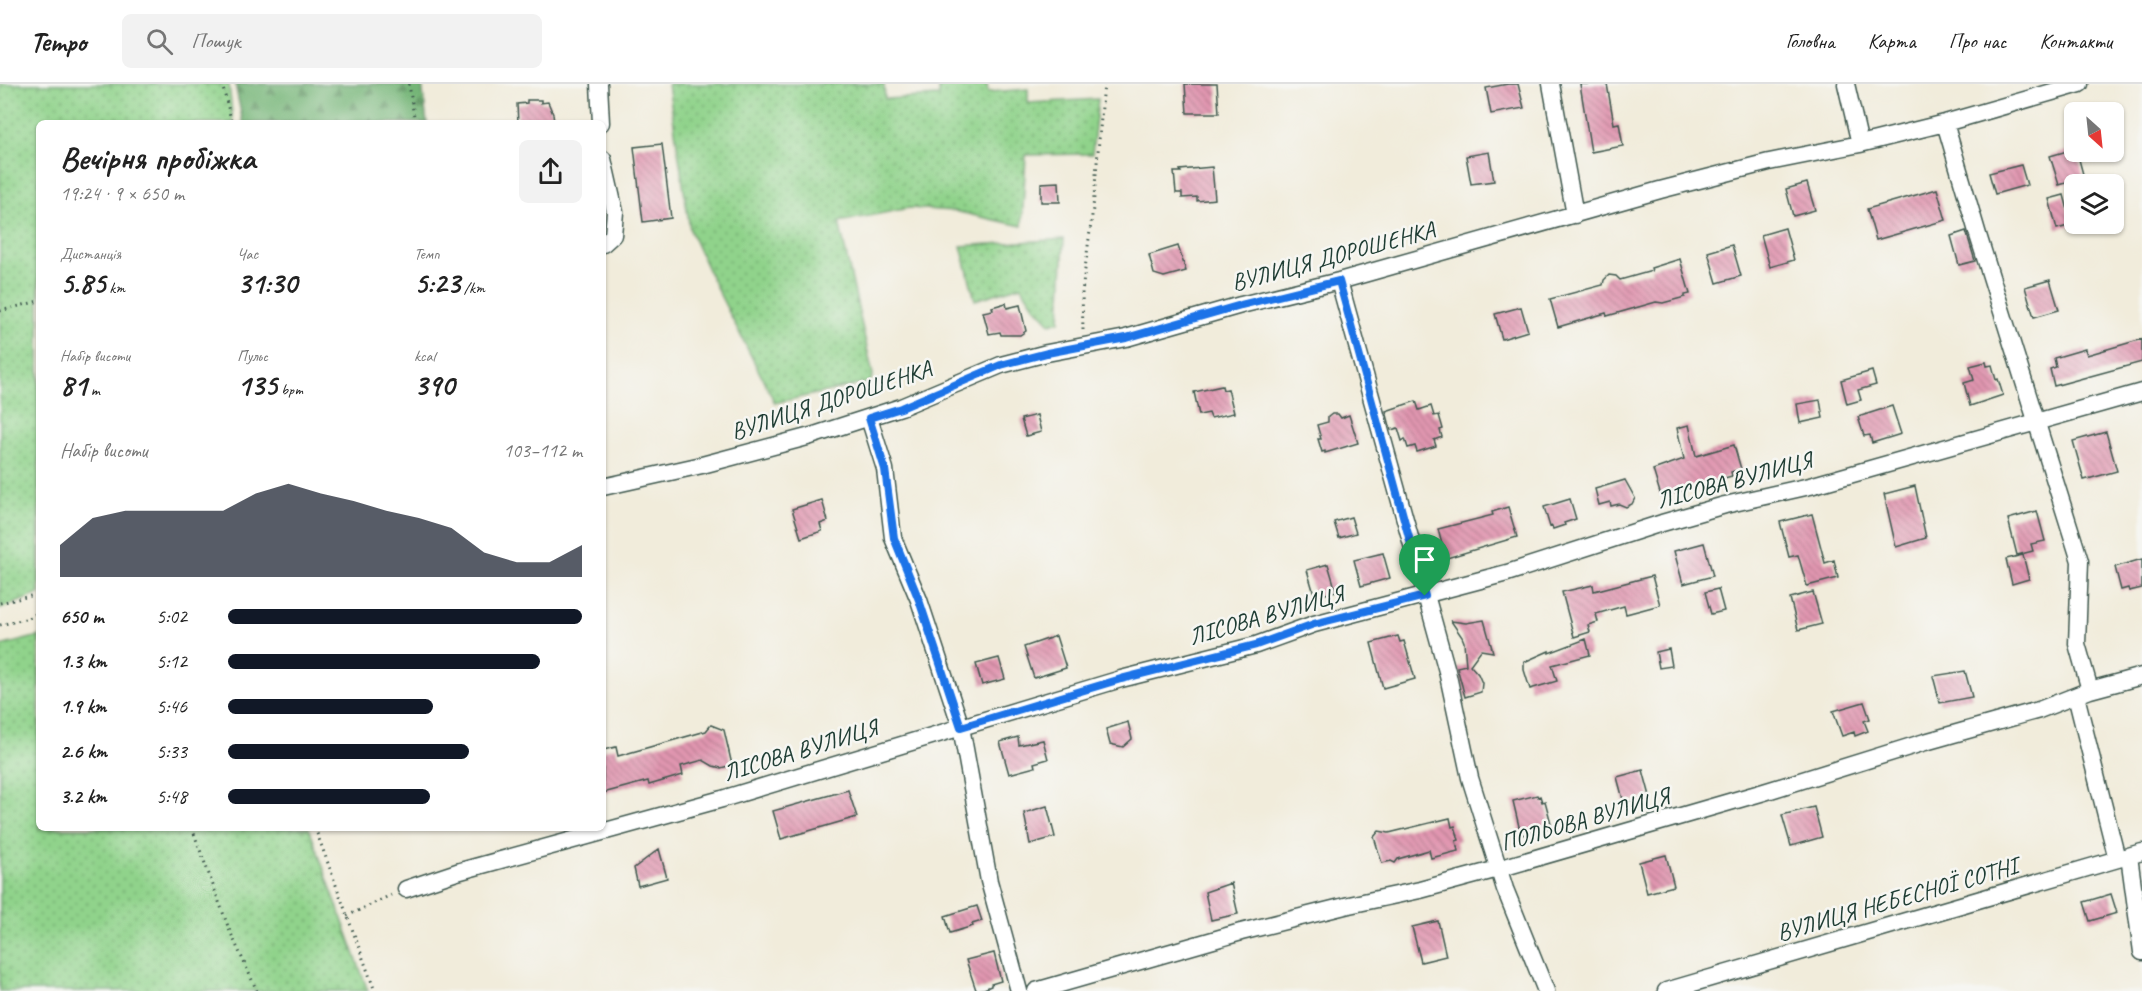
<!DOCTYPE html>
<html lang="uk">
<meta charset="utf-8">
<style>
:root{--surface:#fff;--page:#f2f2f2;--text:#222;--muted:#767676;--line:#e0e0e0;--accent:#111827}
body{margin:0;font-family:Caveat,sans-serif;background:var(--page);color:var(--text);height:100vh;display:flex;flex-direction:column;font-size:22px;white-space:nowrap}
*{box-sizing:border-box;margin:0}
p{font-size:20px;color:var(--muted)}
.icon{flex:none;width:33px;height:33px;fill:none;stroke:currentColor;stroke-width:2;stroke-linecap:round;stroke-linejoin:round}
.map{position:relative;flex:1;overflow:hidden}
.side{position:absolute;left:36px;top:36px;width:570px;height:711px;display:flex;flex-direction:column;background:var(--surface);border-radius:9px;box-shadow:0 2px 4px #0004}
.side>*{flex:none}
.needle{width:39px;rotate:153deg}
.buttons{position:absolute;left:2064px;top:18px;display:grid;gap:12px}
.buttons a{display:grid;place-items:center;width:60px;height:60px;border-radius:9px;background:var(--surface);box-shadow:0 2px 4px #0004;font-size:30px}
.pin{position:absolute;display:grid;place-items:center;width:51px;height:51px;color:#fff;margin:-62px -26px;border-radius:50% 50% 50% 0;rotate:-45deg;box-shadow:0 0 6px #0007}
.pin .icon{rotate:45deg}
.round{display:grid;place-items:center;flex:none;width:63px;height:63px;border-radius:9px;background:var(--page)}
.overview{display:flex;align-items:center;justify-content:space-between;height:102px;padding:0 24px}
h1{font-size:33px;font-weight:600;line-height:45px}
.stats{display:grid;grid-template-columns:repeat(3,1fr);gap:9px;height:102px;padding:6px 24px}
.stats div{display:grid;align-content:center}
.stats b{font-size:30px;font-weight:600}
.stats small{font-size:16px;font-weight:400}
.stats p{font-size:16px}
.chart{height:168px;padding:12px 24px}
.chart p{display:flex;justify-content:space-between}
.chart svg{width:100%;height:108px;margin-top:6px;fill:var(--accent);opacity:.7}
ul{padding:0 24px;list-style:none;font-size:20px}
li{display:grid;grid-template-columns:96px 72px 1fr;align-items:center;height:45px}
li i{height:15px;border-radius:8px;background:var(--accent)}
header{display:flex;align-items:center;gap:36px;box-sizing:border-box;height:84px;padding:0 30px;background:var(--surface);border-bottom:2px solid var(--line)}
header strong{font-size:28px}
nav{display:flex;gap:33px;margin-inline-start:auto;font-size:21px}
.search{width:420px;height:54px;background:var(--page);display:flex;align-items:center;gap:15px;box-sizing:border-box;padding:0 21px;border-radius:9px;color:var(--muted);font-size:22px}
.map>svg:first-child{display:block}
</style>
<header>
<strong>Tempo</strong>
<div class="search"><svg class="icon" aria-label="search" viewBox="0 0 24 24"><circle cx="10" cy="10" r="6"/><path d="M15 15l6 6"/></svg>Пошук</div>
<nav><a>Головна</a><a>Карта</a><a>Про нас</a><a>Контакти</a></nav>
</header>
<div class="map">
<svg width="2142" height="907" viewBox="0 0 2142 907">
<defs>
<pattern id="forest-firs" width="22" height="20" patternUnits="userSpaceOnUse" patternTransform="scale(1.5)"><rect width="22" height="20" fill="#74b577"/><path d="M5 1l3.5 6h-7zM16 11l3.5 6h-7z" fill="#5f9462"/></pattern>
<pattern id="garden-dots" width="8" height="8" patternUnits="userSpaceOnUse" patternTransform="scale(1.5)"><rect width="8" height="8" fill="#90d38b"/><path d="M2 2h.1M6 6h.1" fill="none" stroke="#75ac72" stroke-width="1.8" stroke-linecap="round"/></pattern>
<pattern id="building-back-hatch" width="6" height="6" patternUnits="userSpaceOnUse" patternTransform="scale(1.5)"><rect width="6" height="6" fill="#e196b0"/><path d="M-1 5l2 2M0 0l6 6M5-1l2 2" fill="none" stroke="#b67c90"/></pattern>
</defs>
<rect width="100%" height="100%" fill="#f6f6f2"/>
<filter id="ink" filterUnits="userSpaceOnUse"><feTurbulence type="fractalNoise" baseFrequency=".0167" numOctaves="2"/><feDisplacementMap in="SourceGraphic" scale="12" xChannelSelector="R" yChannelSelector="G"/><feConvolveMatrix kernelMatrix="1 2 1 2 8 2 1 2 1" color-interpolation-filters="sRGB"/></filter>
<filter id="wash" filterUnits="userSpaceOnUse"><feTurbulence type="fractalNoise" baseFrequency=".008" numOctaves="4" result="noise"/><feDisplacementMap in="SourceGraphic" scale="24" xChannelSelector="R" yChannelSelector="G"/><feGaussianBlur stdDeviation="1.35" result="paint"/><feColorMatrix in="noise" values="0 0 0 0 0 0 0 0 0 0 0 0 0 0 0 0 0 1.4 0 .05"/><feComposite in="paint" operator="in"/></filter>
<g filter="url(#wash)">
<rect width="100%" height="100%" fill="#f1ecdb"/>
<path fill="url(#forest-firs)" stroke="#4a7956" stroke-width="1.5" d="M235,0h187l5,39h-184z"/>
<path fill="url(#garden-dots)" stroke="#588860" stroke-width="1.5" d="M0,0h229l4,39h-194v471l-39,15z
M668,0h216l1,15 54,-3v-12h48l1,8 40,-3v14l70,-4 -6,55 -66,1 -4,71 -68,-15 -45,-3 -70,14 34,153 -3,7 -95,21 -61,-120 -24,-53z
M1064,155l-4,82 -9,3 -17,-18 -13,-20 -46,14 -14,-54z
M39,552v192h270l59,163h-368v-345z"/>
<g id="blocks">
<path fill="url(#building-back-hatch)" d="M1185,0h32l2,29h-32z
M1508,0h10l6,24 -33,6 -5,-26z
M1580,0h27l7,40 5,-1 4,23 -32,6z
M527,16h14v3l7,-1 5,12 1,9h-36l-1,-19 10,-1z
M662,60l9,74 -28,4 -9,-75z
M2074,65v3h3l7,26 -25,7 -9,-29z
M1489,68l5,29 -23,3 -5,-28z
M2021,81l6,20 -32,9 -6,-21z
M1212,83l3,32 -18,2v-4l-15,1v-5h-6l-2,-21h7l-1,-2z
M1059,98l1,20h-19v-19z
M1807,99l8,27 -22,6 -7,-27z
M1937,105l9,31 -70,20 -9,-31z
M2064,111l8,30 -15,4 -8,-30z
M1785,144l9,32 -24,7 -9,-32z
M1966,147l9,30 -16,4 -8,-29z
M1732,161l9,31 -24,7 -9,-31z
M1178,162l8,25 -22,6 -10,-3 -5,-19z
M1680,175l10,35 -5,1v2l-22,6 -7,-1 -49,14 -1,-3 -48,14 -8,-28 53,-14 1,-5 5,-5 7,1 4,4 32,-9 -1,-3z
M2050,196l9,30 -25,7 -9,-30z
M1006,219l1,5 13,-3 6,26 -6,4h-19l-1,-3 -11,2 -6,-22 10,-2 -1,-3z
M1521,223l7,24 -26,8 -7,-25z
M2142,255v23l-88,24 -4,-17 6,-2 -2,-9 31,-9 2,6z
M1986,278l1,4 5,-1 4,15 2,-1 5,16 -33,11 -6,-23 10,-3 -4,-14z
M1872,287l4,14 -18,5 3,10 -14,4 -6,-24z
M1222,302l1,4 5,-1 6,24 -23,5 -2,-5 -10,2 -5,-23z
M1820,316l3,18 -23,5 -3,-19z
M1416,317l3,9 12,-4 3,10 5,-1 4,14 -3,1 2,7 -8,3 2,6 -19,6 -2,-6 -7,2 -3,-9 -3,2 -4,-13 -7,2 -5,-19z
M1892,322l9,28 -29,9 -2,-8 -6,1 -6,-19z
M1332,330h6l3,4 8,-3 9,28 -33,10v-2l-3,1 -4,-13h3l-4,-14 11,-3v-5z
M1037,331l4,17 -15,4 -5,-17z
M1689,341l7,31 38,-11 7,24 -10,3 1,4 -45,12v2l-11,3 -1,-1 -14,4 -8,-26 31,-11 -7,-31z
M2106,348l11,39 -33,9 -11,-39z
M1625,396l10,18 -3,6 -6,3 -7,-3 -8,2 -1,-4 -11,3 -4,-16z
M1915,402l11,52 -30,9 -12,-53z
M1570,415l6,20 -12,4 1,2 -12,4 -1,-3 -2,1 -6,-20z
M822,416l6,21 -8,3 2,7 -21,7 -9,-29z
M1508,423l9,30 -70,21 -2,-2 -7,-27 55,-14 -1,-3z
M2037,427l8,30 -14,3 2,7 -16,4 -9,-36z
M1812,430l13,49 9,-3 4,18 -31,8 -9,-31 -9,2 -9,-35z
M1351,433l5,16 -17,5 -5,-16z
M1704,459l9,33 -30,8 -9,-33z
M1383,469l7,25 -29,8 -7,-26z
M2023,471l6,24 -17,5 -6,-25z
M2142,475v29l-13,3 -1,-3 -7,2 -6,-23z
M1328,480l8,27 -21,6 -8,-27z
M1652,492l8,29 -34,9 -2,-8 -28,8 2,8 -10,3 2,7 -16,5 -12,-45 31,-7 1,6z
M1718,505l6,22 -13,3 -6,-22z
M1813,508l9,32 -24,6 -8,-32z
M1484,536l9,32 -12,-2 -11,15 8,9 4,9 -1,9 -16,5 -8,-30 9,-2 -2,-23 -2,-5 -11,-16 15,2z
M1056,552l10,32 -32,10 -10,-31z
M1398,552l2,6 4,-1 11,38 -32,9 -12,-45z
M1586,555l4,16 -38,10 5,16 -27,8 -6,-19v-8l25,-11v2z
M1669,565l3,17 -13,2 -3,-16z
M999,574l6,21 -23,6 -6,-21z
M1965,587l7,26 -32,6 -7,-27z
M1864,618l6,17 -6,2 4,10 -13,5 -1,-4 -12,4 -9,-25z
M1128,638l4,17 -9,8 -13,-3 -4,-15z
M711,641l13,5 8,35 -11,3 -8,-2 -10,-6 -22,6 2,9 -34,10 -1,-4 -45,12v-43l13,-3 2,9 88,-25z
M1018,653l1,8 24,-5 5,19 -14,4 1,4 -26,7 -9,-32z
M1643,686l7,26 -26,7 -7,-26z
M848,706l9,27 -76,22 -8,-28z
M1537,711l1,2 2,-1 2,6 3,-1 7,26 -31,8 -8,-34z
M1047,722l8,31 -25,7 -6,-31z
M1814,723l8,30 -31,9 -9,-31z
M1450,734l2,9 3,-1 4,14 -3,1 2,10 -27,7 -2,-8 -31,9 -3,4 -4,-2 -9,2 -8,-26 5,-6 10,2z
M659,765l8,29 -29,8 -4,-18z
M1666,771l8,31 -27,7 -8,-31z
M1231,799l7,31 -27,6 -6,-28z
M2111,810l6,19 -27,8 -6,-19z
M977,822l5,15 -10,3 1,2 -23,7 -5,-17z
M1438,837l8,35 -25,6 -9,-35z
M994,869l7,28 -10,3v2l-7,3 -8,1 -10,-30z"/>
</g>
</g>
<g filter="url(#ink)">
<use href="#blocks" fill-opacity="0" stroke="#3e574d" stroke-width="1.5"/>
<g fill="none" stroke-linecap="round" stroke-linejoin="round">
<g stroke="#3e574d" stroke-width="19">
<path id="minor" d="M599,0l2,39
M1551,0l24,131
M1846,0l14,60
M1945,39l33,112 102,326 -3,83 13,46
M603,75l12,53 -2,23 -10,9
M1339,197l108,390 23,107 35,111 41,102
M869,334l16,51 8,69 26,62 42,127 28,154 30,110
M603,403l99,-22 109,-29 90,-29 100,-42 46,-12 79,-15 115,-33 98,-24 321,-91 109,-28 91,-18 85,-21 135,-39
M2076,612l41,163
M2129,772l13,96
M406,805l51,-17 265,-73 399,-120 135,-34 58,-21 193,-51 155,-50 63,-18 85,-19 332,-94
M1036,907l205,-59 108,-27 71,-15 78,-21 266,-77 161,-50 114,-32 51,-20 52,-14
M1666,907l476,-139"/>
</g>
<path stroke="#3e574d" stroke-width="3" stroke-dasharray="1.5 4.5" stroke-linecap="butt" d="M222,0l10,39
M409,0l6,39
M0,227l39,-10
M1083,246l-1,-38 11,-84 11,-124
M0,519l39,-9
M0,541l29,-7 10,-6
M192,744l37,101 28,62
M315,744l60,163
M347,832l44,-21"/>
<use href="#minor" stroke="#fff" stroke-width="16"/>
</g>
</g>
<g fill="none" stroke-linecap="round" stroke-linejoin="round" filter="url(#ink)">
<g stroke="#fff" stroke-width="12">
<path id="route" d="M1339,197l86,315 -111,28 -58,21 -135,34 -160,48 -42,-127 -25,-62 -9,-69 -16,-51 32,-10 100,-43 46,-12 79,-15 115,-33z"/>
</g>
<use href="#route" stroke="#1a73e8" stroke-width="8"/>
</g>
<g text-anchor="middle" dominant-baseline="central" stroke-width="5" stroke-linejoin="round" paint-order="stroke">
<g font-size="24" fill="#1f3d34" stroke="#f6f6f2">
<text transform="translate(1333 172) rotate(-15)">ВУЛИЦЯ ДОРОШЕНКА</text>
<text transform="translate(831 316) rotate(-18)">ВУЛИЦЯ ДОРОШЕНКА</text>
<text transform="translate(1734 396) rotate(-15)">ЛІСОВА ВУЛИЦЯ</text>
<text transform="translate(1266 531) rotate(-16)">ЛІСОВА ВУЛИЦЯ</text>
<text transform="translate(800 666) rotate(-17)">ЛІСОВА ВУЛИЦЯ</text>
<text transform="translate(1585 735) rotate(-16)">ПОЛЬОВА ВУЛИЦЯ</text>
<text transform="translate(1897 815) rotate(-16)">ВУЛИЦЯ НЕБЕСНОЇ СОТНІ</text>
</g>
</g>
</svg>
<div class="buttons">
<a><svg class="needle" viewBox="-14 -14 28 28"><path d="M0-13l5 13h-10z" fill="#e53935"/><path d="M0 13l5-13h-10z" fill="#767676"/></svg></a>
<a><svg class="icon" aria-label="layers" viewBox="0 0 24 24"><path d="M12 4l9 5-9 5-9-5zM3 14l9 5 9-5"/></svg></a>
</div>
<div class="pin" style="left:1425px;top:512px;background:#1e9e55"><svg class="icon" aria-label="arrive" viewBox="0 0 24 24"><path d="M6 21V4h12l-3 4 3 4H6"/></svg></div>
<section class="side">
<div class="overview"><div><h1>Вечірня пробіжка</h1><p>19:24 · 9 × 650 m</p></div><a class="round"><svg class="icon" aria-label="share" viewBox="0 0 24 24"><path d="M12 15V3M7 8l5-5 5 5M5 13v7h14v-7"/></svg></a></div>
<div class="stats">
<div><p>Дистанція</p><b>5.85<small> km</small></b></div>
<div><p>Час</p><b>31:30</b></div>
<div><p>Темп</p><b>5:23<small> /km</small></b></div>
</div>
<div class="stats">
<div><p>Набір висоти</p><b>81<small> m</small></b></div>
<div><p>Пульс</p><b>135<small> bpm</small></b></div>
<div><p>kcal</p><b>390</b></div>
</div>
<div class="chart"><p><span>Набір висоти</span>103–112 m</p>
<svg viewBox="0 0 160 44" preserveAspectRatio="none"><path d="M0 44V31L10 20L20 17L30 17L40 17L50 17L60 10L70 6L80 10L90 13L100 17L110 20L120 24L130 34L140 38L150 38L160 31V44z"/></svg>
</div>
<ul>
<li><b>650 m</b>5:02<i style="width:100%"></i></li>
<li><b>1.3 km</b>5:12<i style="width:88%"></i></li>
<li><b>1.9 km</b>5:46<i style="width:58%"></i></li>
<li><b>2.6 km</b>5:33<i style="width:68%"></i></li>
<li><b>3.2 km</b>5:48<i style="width:57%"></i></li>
</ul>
</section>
</div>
